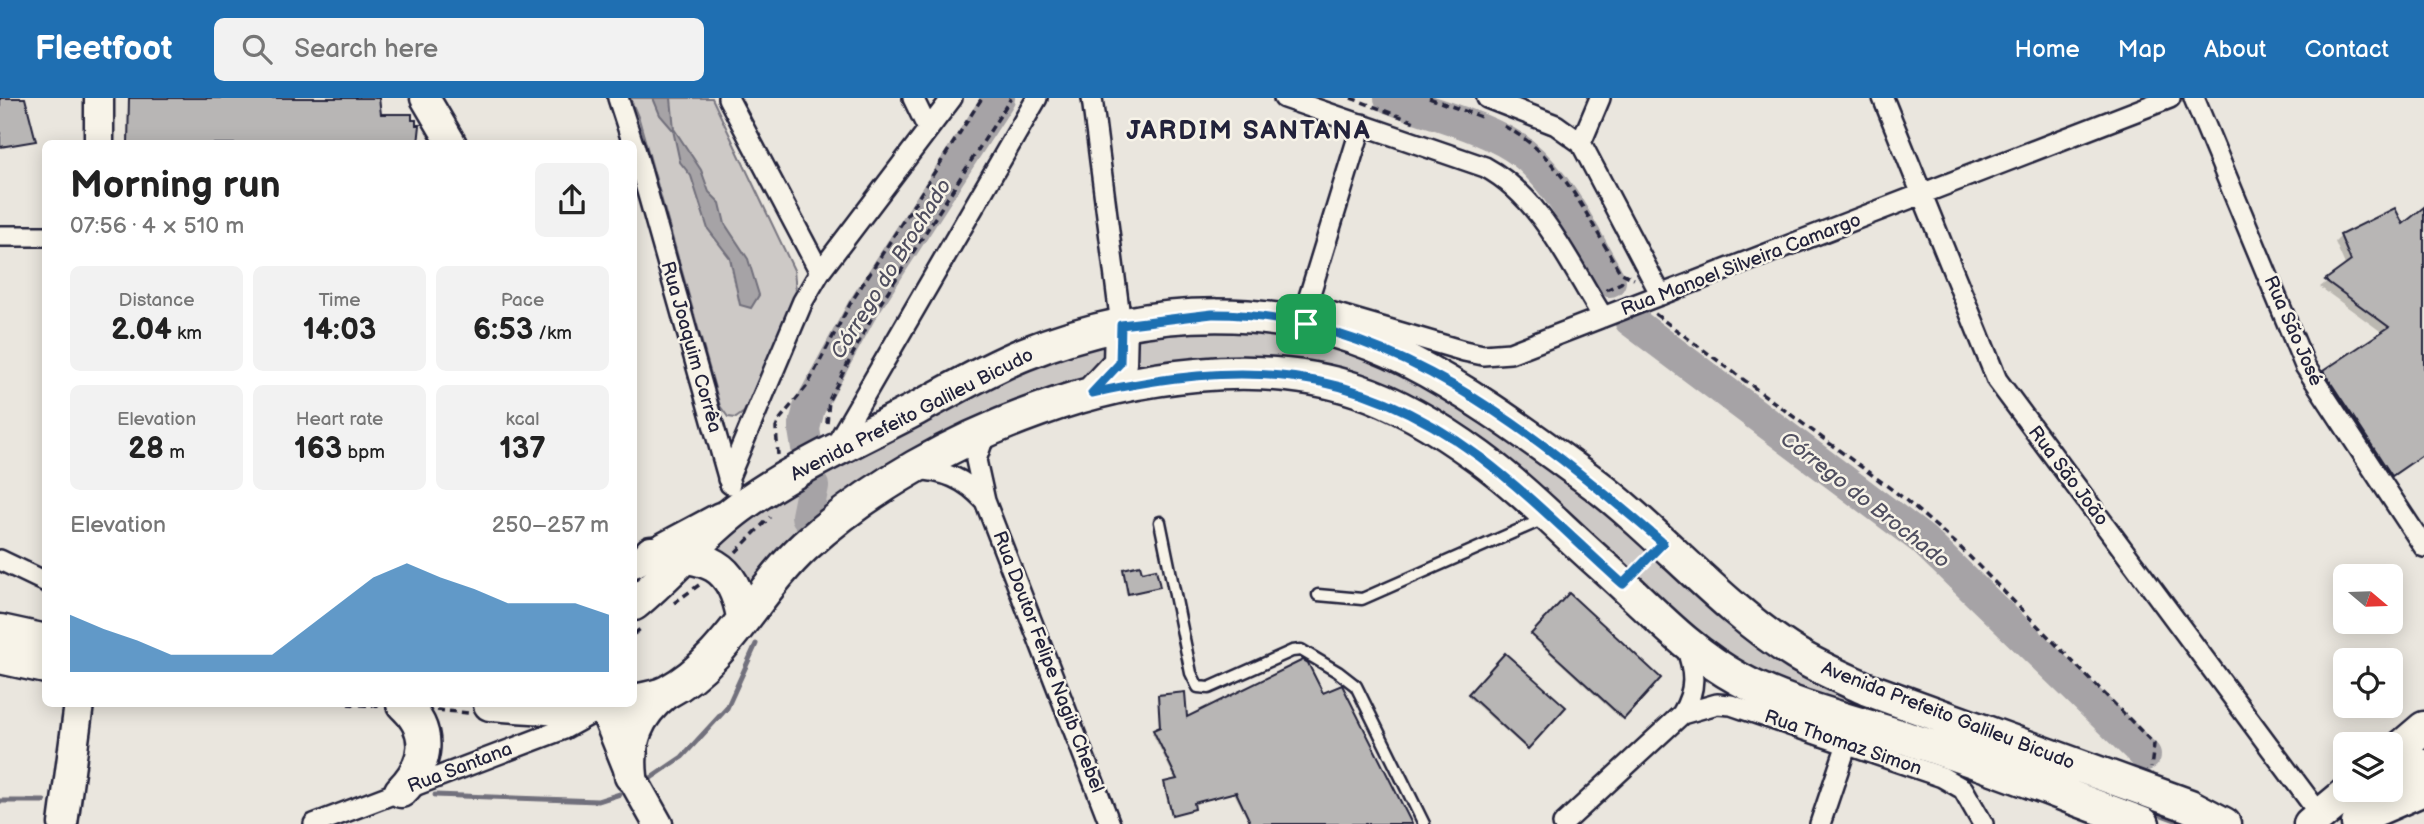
<!DOCTYPE html>
<meta charset="utf-8">
<style>
:root{--surface:#fff;--page:#f2f2f2;--text:#222;--muted:#767676;--accent:#1f6fb2}
body{margin:0;font-family:"Balsamiq Sans",sans-serif;background:var(--page);color:var(--text);height:100vh;display:flex;flex-direction:column;font-size:26px;white-space:nowrap}
*{box-sizing:border-box;margin:0}
p{font-size:23px;color:var(--muted)}
.icon{flex:none;width:38px;height:38px;fill:none;stroke:currentColor;stroke-width:2;stroke-linecap:round;stroke-linejoin:round}
.map{position:relative;flex:1;overflow:hidden}
.sheet{position:absolute;left:42px;top:42px;width:595px;height:567px;display:flex;flex-direction:column;background:var(--surface);border-radius:10px;box-shadow:0 4px 18px #0003}
.sheet>*{flex:none}
.needle{width:46px;rotate:109deg}
.fabs{position:absolute;left:2333px;top:466px;display:grid;gap:14px}
.fabs a{display:grid;place-items:center;width:70px;height:70px;border-radius:10px;background:var(--surface);box-shadow:0 4px 18px #0003;font-size:35px}
.pin{position:absolute;display:grid;place-items:center;width:60px;height:60px;color:#fff;margin:-30px;border-radius:14px;box-shadow:0 4px 10px #0006}
.round{display:grid;place-items:center;flex:none;width:74px;height:74px;border-radius:10px;background:var(--page)}
.overview{display:flex;align-items:center;justify-content:space-between;height:119px;padding:0 28px}
h1{font-size:38px;font-weight:700;line-height:52px}
.metrics{display:grid;grid-template-columns:repeat(3,1fr);gap:10px;height:119px;padding:7px 28px}
.metrics div{display:grid;align-content:center;border-radius:10px;background:var(--page);text-align:center}
.metrics b{font-size:30px;font-weight:700}
.metrics small{font-size:19px;font-weight:400}
.metrics p{font-size:19px}
.chart{height:196px;padding:14px 28px}
.chart p{display:flex;justify-content:space-between}
.chart svg{width:100%;height:126px;margin-top:7px;fill:var(--accent);opacity:.7}
header{display:flex;align-items:center;gap:42px;box-sizing:border-box;height:98px;padding:0 35px;background:var(--accent);color:#fff}
header strong{font-size:33px}
nav{display:flex;gap:38px;margin-inline-start:auto;font-size:24px}
.search{width:490px;height:63px;background:var(--page);display:flex;align-items:center;gap:18px;box-sizing:border-box;padding:0 24px;border-radius:10px;color:var(--muted);font-size:26px}
.map>svg:first-child{display:block}
</style>
<header>
<strong>Fleetfoot</strong>
<div class="search"><svg class="icon" aria-label="search" viewBox="0 0 24 24"><circle cx="10" cy="10" r="6"/><path d="M15 15l6 6"/></svg>Search here</div>
<nav><a>Home</a><a>Map</a><a>About</a><a>Contact</a></nav>
</header>
<div class="map">
<svg width="2424" height="726" viewBox="0 0 2424 726">
<rect width="100%" height="100%" fill="#eae6de"/>
<filter id="ink" filterUnits="userSpaceOnUse"><feTurbulence type="fractalNoise" baseFrequency=".0143" numOctaves="2"/><feDisplacementMap in="SourceGraphic" scale="14" xChannelSelector="R" yChannelSelector="G"/><feConvolveMatrix kernelMatrix="1 2 1 2 8 2 1 2 1" color-interpolation-filters="sRGB"/></filter>
<g filter="url(#ink)">
<path fill="#cdc9c6" stroke="#787680" stroke-width="2" d="M630,0h82l82,172 2,22 -4,15 -48,105 -8,6 -8,-1 -8,-11 -81,-287z
M1204,228l107,13 58,19 122,60 127,98 101,91 488,217h-25l-220,-81 -95,-29 -111,-41 -49,-32 -84,-78 -255,-184 -50,-14 -262,28 -307,197 -8,-23 -32,-19 36,-33 289,-157z"/>
<path fill="#a6a3a6" stroke="#716f7b" stroke-width="2" d="M653,0h18l3,31 27,41 8,22 11,11 5,21 23,35 11,36 -8,13 -11,-3 -10,-47 -22,-29 -17,-53 -11,-14 -7,-32 -13,-15z"/>
<path fill="#0003" d="M2424,112v244l-38,26 -68,-101 65,-46 -63,-46 26,-20 -11,-25 6,-6 61,-9z
M1123,472l17,4 18,12 -32,8z
M1569,497l90,83 -38,41 -90,-83z
M1505,557l59,52 -38,42 -58,-52z
M1322,597l89,129h-161l-16,-31 -42,10v7l-21,6 -8,-31 13,-4 -24,-48 7,-4 -1,-33 28,23z"/>
<g fill="none" stroke-linecap="round" stroke-linejoin="round">
<path stroke="#716f7b" stroke-width="5" d="M651,680l31,-21 45,-49 29,-64
M435,697l163,6 22,-7
M0,703h44"/>
<path stroke="#a6a3a6" stroke-width="32" d="M1390,0c40,15 100,29 133,55 39,32 62,85 87,128
M1630,222l293,220 222,215
M807,350l-3,-19 5,-21 53,-98 137,-212
M807,418l6,-30"/>
</g>
<path fill="#b8b6b5" stroke="#22223b" stroke-width="2" d="M0,0h25l11,43 -36,6z
M129,0h250l2,16h31v6h4v5h4l-2,19h-290z
M2424,109v247l-32,22 -69,-105 66,-44 -64,-47 26,-19 -11,-26 55,-27 8,16z
M1140,467l2,7 14,-3 4,18 -32,7 -5,-25z
M1569,495l92,85 -37,41 -93,-85z
M1505,555l61,54 -38,42 -60,-55z
M1303,562l5,3 15,30 19,-8 70,139h-161l-15,-32 -42,11 1,6 -23,6 -8,-33 13,-3 -24,-49 7,-3 -2,-32 27,-3 2,25z"/>
<g fill="none" stroke-linecap="round" stroke-linejoin="round">
<g stroke="#22223b" stroke-width="15">
<path id="lane" d="M1160,424l31,151 7,14 11,1 83,-37 9,-1 37,22 18,14 68,138
M1318,497l44,4 182,-80"/>
</g>
<g stroke="#22223b" stroke-width="24">
<path id="street" d="M618,0l15,46
M728,0l92,174
M913,0l15,31
M1092,0l29,227
M1284,0l201,69c56,30 85,98 118,150
M1487,0l69,27 25,18 80,152
M1883,0l114,282 324,436
M2194,0l111,268 119,181
M1581,45l19,-45
M634,47l96,339
M0,138h46
M1301,225l61,-199
M1306,226l21,-13 137,40 19,4 27,-2 660,-255
M986,333l-10,29 9,41 125,323
M834,350l203,-350
M914,371c31,2 50,9 71,32
M728,381l75,-178 17,-29 132,-174
M0,462l46,22
M1682,616l35,-10 14,1 211,72 21,12 20,35
M314,726l250,-95 29,-16
M1563,726l119,-110c15,-25 13,-43 3,-70
M1820,726l27,-80"/>
</g>
<g stroke="#22223b" stroke-width="33">
<path id="secondary" d="M99,0v46
M425,0l27,46
M634,465l86,-46
M602,606l29,72 27,48
M2380,712l44,-19
M63,726l16,-120"/>
</g>
<g stroke="#22223b" stroke-width="37">
<path id="primary" d="M1092,295l28,-30 1,-38
M651,455c53,5 81,5 92,64
M634,506c37,-30 68,-69 106,-97 54,-39 117,-67 176,-98 35,-19 71,-40 108,-55 125,-50 262,-55 383,6 65,33 122,76 180,118 73,54 132,128 209,176 23,14 47,24 71,35l323,117 34,18
M0,533l46,10
M0,559l46,10
M634,603c10,-2 23,-4 33,-9 59,-31 90,-102 138,-146 66,-60 150,-106 234,-136 94,-34 221,-53 318,-20 44,14 85,40 122,67 45,33 84,74 125,110 44,39 83,84 135,112 48,27 119,43 173,61 78,25 154,56 231,84
M490,606c43,3 89,9 132,0
M2390,659l34,-29
M631,678c-4,-35 6,-61 34,-83
M401,693c27,-27 32,-60 2,-87
M2310,726l42,-35
M2358,726l66,-58"/>
</g>
<path stroke="#22223b" stroke-width="3.5" stroke-dasharray="7 5" stroke-linecap="butt" d="M1351,0l64,24
M1429,0l52,19
M1504,28c59,31 83,91 116,146l14,7
M1606,192l15,-7 4,-6
M1655,216l247,183 57,49 195,198 -3,24
M827,325l2,-23 44,-85 138,-217
M778,357l-2,-27 4,-9 27,-33 43,-82 132,-206
M736,454l34,-35
M674,505l25,-18
M634,536l9,-7
M348,606l33,2
M437,612l31,3"/>
<use href="#lane" stroke="#f7f3e8" stroke-width="10"/>
<use href="#street" stroke="#f7f3e8" stroke-width="19"/>
<use href="#secondary" stroke="#f7f3e8" stroke-width="28"/>
<use href="#primary" stroke="#f7f3e8" stroke-width="32"/>
</g>
</g>
<g fill="none" stroke-linecap="round" stroke-linejoin="round" filter="url(#ink)">
<g stroke="#fff" stroke-width="14">
<path id="route" d="M1212,216c177,-1 324,120 451,229l-40,41c-47,-42 -93,-89 -143,-127 -128,-94 -238,-97 -388,-64l28,-30 1,-38z"/>
</g>
<use href="#route" stroke="#1f6fb2" stroke-width="9"/>
</g>
<g text-anchor="middle" dominant-baseline="central" stroke-width="5" stroke-linejoin="round" paint-order="stroke">
<g font-size="19" fill="#22223b" stroke="#f7f3e8">
<text transform="translate(1741 167) rotate(-21)">Rua Manoel Silveira Camargo</text>
<text transform="translate(2293 233) rotate(66)">Rua São José</text>
<text transform="translate(691 249) rotate(74)">Rua Joaquim Corrêa</text>
<text transform="translate(912 317) rotate(-27)">Avenida Prefeito Galileu Bicudo</text>
<text transform="translate(2068 378) rotate(53)">Rua São João</text>
<text transform="translate(1048 564) rotate(69)">Rua Doutor Felipe Nagib Chebel</text>
<text transform="translate(1948 618) rotate(21)">Avenida Prefeito Galileu Bicudo</text>
<text transform="translate(1843 645) rotate(19)">Rua Thomaz Simon</text>
<text transform="translate(460 670) rotate(-21)">Rua Santana</text>
</g>
<g font-size="21" font-style="italic" fill="#504f60" stroke="#f7f3e8">
<text transform="translate(891 171) rotate(-58)">Córrego do Brochado</text>
<text transform="translate(1865 402) rotate(38)">Córrego do Brochado</text>
</g>
<g font-size="26" font-weight="bold" letter-spacing="2" fill="#22223b" stroke="#f7f3e8">
<text x="1249" y="33">JARDIM SANTANA</text>
</g>
</g>
</svg>
<div class="fabs">
<a><svg class="needle" viewBox="-14 -14 28 28"><path d="M0-13l5 13h-10z" fill="#e53935"/><path d="M0 13l5-13h-10z" fill="#767676"/></svg></a>
<a><svg class="icon" aria-label="locate" viewBox="0 0 24 24"><circle cx="12" cy="12" r="6"/><path d="M12 2v4M12 18v4M2 12h4M18 12h4"/></svg></a>
<a><svg class="icon" aria-label="layers" viewBox="0 0 24 24"><path d="M12 4l9 5-9 5-9-5zM3 14l9 5 9-5"/></svg></a>
</div>
<div class="pin" style="left:1306px;top:226px;background:#1e9e55"><svg class="icon" aria-label="arrive" viewBox="0 0 24 24"><path d="M6 21V4h12l-3 4 3 4H6"/></svg></div>
<section class="sheet">
<div class="overview"><div><h1>Morning run</h1><p>07:56 · 4 × 510 m</p></div><a class="round"><svg class="icon" aria-label="share" viewBox="0 0 24 24"><path d="M12 15V3M7 8l5-5 5 5M5 13v7h14v-7"/></svg></a></div>
<div class="metrics">
<div><p>Distance</p><b>2.04<small> km</small></b></div>
<div><p>Time</p><b>14:03</b></div>
<div><p>Pace</p><b>6:53<small> /km</small></b></div>
</div>
<div class="metrics">
<div><p>Elevation</p><b>28<small> m</small></b></div>
<div><p>Heart rate</p><b>163<small> bpm</small></b></div>
<div><p>kcal</p><b>137</b></div>
</div>
<div class="chart"><p><span>Elevation</span>250–257 m</p>
<svg viewBox="0 0 160 44" preserveAspectRatio="none"><path d="M0 44V24L10 29L20 33L30 38L40 38L50 38L60 38L70 29L80 20L90 11L100 6L110 11L120 15L130 20L140 20L150 20L160 24V44z"/></svg>
</div>
</section>
</div>
